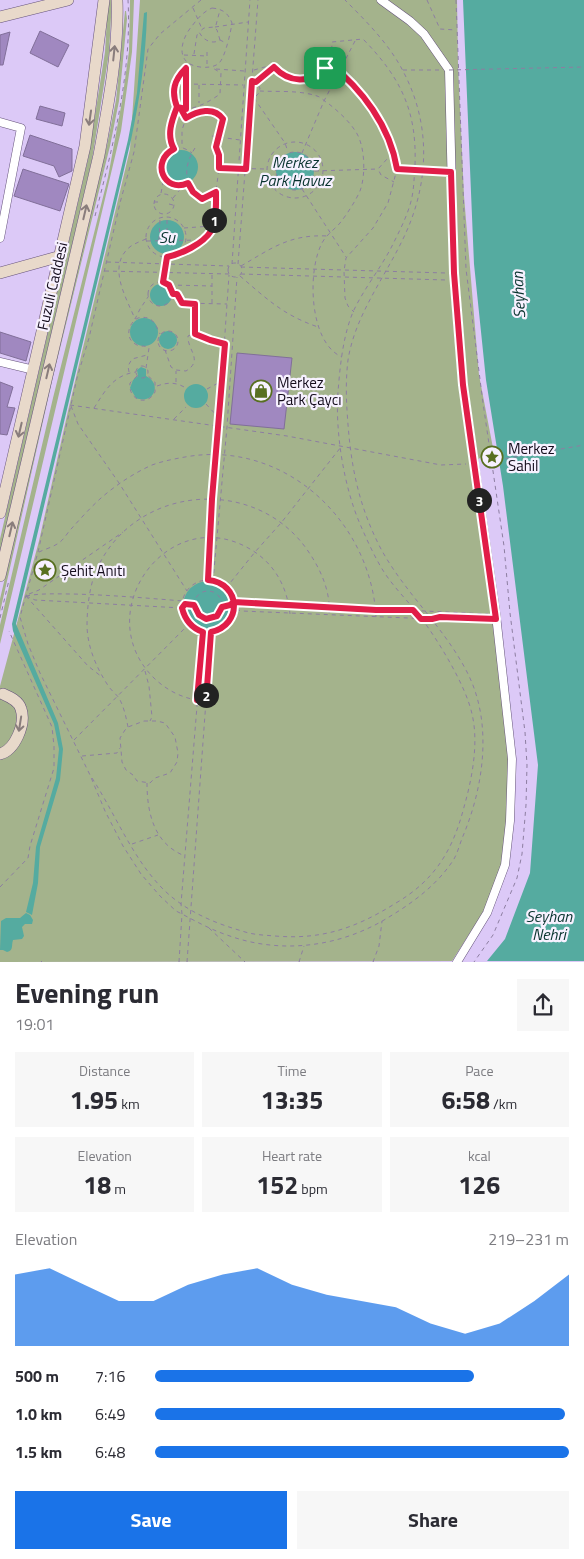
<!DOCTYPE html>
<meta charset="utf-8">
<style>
:root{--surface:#fff;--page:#f7f7f7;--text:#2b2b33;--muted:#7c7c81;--accent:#1a73e8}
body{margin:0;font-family:"Titillium Web",sans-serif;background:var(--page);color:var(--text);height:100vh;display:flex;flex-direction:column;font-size:19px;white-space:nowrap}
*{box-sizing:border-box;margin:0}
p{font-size:16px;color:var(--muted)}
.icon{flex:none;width:28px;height:28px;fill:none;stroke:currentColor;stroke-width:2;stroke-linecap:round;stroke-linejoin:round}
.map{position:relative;height:962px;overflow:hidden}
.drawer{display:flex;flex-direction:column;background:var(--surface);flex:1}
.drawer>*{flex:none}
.pin{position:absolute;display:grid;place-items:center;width:42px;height:42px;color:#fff;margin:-21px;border-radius:10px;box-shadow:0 2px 8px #0006}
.km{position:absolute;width:25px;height:25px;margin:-12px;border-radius:50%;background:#222;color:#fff;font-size:14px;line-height:25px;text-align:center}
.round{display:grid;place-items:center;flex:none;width:52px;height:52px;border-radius:0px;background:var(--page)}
.summary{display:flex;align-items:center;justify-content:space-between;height:85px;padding:0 15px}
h1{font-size:28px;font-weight:700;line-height:38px}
.stats{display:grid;grid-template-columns:repeat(3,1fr);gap:8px;height:85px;padding:5px 15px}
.stats div{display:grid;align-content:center;border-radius:0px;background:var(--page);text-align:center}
.stats b{font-size:25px;font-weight:700}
.stats small{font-size:14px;font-weight:400}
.stats p{font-size:14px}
.chart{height:140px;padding:10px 15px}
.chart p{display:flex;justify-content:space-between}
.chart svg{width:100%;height:90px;margin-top:5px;fill:var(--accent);opacity:.7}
.button{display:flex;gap:10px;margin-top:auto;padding:10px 15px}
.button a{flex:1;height:58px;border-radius:0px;background:var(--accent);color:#fff;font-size:20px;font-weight:700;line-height:58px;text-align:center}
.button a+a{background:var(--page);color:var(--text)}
ul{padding:0 15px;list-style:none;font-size:16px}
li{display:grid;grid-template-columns:80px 60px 1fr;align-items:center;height:38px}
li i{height:12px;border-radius:6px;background:var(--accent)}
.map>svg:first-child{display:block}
</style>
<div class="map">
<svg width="584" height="962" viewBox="0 0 584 962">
<rect width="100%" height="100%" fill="#dcc9f7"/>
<path fill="#a4b38c" d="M108,0h4l-3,53 -17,107 -92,392v-13l88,-380 17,-107z
M130,0h4l-2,52 -11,79 -121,513v-19l53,-227 55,-221 14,-76 7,-50z
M140,0h317l1,64 6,132 15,179 14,73 -21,16 13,80 24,216 -2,62 -6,43 -17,46 -32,50 -452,1v-276l39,-145 29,-130 62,-262z
M125,11h1l1,8 -8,82 -9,45 -57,231 -53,235v-13l107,-454 9,-45z"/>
<path fill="#55aba0" d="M463,0h121v961h-97l18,-22 25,-66 8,-108 -35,-279 -17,-106 -12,-116z
M147,12c-1,44 -7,86 -16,128l-115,484 42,99 5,26 -3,31 -20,67 -2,36 -6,32 -6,-3 7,-29 3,-36 20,-69 3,-29 -5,-25 -41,-93 -1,-7 116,-484 9,-47 7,-80z
M164 167a17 17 0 1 1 34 0a17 17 0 1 1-34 0Z
M276 171a19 19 0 1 1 38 0a19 19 0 1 1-38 0Z
M150 237a17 17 0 1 1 34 0a17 17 0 1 1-34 0Z
M150 295a11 11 0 1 1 22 0a11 11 0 1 1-22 0Z
M130 332a14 14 0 1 1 28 0a14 14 0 1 1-28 0Z
M159 340a9 9 0 1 1 18 0a9 9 0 1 1-18 0Z
M141,367l5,2v7c17,8 7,29 -10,22l-6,-10 3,-8 5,-4 -1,-6z
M184 396a12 12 0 1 1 24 0a12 12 0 1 1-24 0Z
M183 606a25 25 0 1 1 50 0a25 25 0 1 1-50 0Z
M26,913l4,2 3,5 -1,4h-7l-3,3 2,9 -2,3 -9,1c-2,6 1,10 -6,12l-4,-2h-3l1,-29 5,-3h14z"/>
<path fill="#a088c0" stroke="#816f99" d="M40,31l29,14 -11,22 -28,-14z
M10,32l-7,33h-3v-30z
M40,106l25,7 -3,13 -26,-7z
M30,135l42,14v22l-13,6 -5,-11 -31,-10z
M23,169l46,15 -9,27 -46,-15z
M0,332l31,10 -5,19 -26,-8z
M237,353l55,5 -8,71 -54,-5z
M0,382l13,5 -6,20 8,1 -8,27 -7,-1z"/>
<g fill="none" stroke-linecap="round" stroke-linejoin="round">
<g stroke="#65537b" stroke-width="9">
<path id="minor" d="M381,0l29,21 14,13 25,36 5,203 9,112 33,230 16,144 -2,62 -5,44 -18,48 -30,49
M0,122l21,6 -21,110
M0,362l34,8"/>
</g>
<g stroke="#65537b" stroke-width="12">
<path id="secondary" d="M0,17l68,-17
M0,273l61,-17
M0,513l85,-367 19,-146
M0,576l99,-421c9,-49 20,-106 18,-155
M0,754c15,-4 26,-30 21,-45 -2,-8 -11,-12 -18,-15"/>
</g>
<path stroke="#8d7ea1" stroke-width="1" stroke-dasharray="4 4" stroke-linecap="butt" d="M201,0l-41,34 -12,15 -14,103 -14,51 -31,135 -12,40 -39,174 -18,65 8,27 12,29 50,102 15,36 18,35 18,28 19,22 16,15 6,3c15,8 30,16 45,21 54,20 114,12 162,-18 25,-15 49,-33 65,-58 4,-7 6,-16 9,-23 21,-50 30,-114 4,-164 -23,-45 -62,-79 -86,-123 -24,-46 -31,-88 -34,-139 -1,-16 -1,-34 1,-50 7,-44 35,-80 54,-119 27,-54 30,-114 2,-168 -14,-28 -37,-51 -59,-73
M427,0l13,29 16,1
M456,0l10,269 17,134 21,143 6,67 15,119 2,33 -1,40 -4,49 -5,24 -24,57 -19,27
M193,8l9,21
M212,8c11,1 16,5 20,15 -1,8 -7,35 -13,40 -7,7 -27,5 -33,-2 -9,-10 -1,-27 6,-35 6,-8 11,-14 20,-18z
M216,25l4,-15
M215,27l33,-5
M220,40l-3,-10 -3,-3 -10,1 -5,4c4,8 13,13 21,8l6,3
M207,52v14
M194,54l3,-19 2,-3
M184,55l23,1
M329,63l26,23 21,27 18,40 3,16 -9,34 -15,25 -27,30 -2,13 1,27 3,8 6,6
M190,64c-14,14 -20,24 -13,43 13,6 32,-5 43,-13l1,-21 -10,-6
M186,69v38
M216,69l28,2
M254,70l18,-5
M403,70h36
M253,81l3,1 4,6 -1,5 -5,5
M256,81l18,-14
M186,84l57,1
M199,85v18
M260,91c18,1 39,-1 57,5 4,1 8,6 12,8 10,8 20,17 27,28 9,14 10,43 4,59 -5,11 -13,23 -20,32 -6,7 -14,12 -18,20 -15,28 -13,100 20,114
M254,98l31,45 3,9
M181,110l4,7
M212,136l28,4
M267 170a28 28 0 1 1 56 0a28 28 0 1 1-56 0Z
M195,148c-12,18 -12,39 7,51l14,-7
M276 171a19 19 0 1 1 38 0a19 19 0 1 1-38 0Z
M177,153c-10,-15 -6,-29 0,-45
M302,153l22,-52 31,-60
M394,156l-7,3 -9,10 3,6 13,7
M220,168l46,1
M397,169l46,2
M315,171l63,-2
M188,183c-38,18 -32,-57 4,-30
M302,189l44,68
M161,193l3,-15
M154 204a10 10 0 1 1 20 0a10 10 0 1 1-20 0Z
M173,198l10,-12
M154,202h5
M169,204l4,1
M95,216c18,-70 37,-144 33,-216
M146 237a20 20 0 1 1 40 0a20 20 0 1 1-40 0Z
M184,228l28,-2
M146,239c-5,2 -10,4 -15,7 -25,19 -5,51 4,73l5,-10 8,-12
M159,240l1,-21
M167,240v-21
M147,241l54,-1
M173,241l1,14
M179,252c35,-11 36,-29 37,-60 1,-12 4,-24 3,-35 0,-4 -2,-8 -3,-12 0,-8 5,-18 7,-26 -8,-13 -27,-8 -37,-1l-4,12v18
M107,262l122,4
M228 270a7 7 0 1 1 14 0a7 7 0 1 1-14 0Z
M232,264l18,-264
M238,264l20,-264
M241,266c31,-18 49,-32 87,-30
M241,267l205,6
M105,271l124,3
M241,274l205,6
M212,275v28
M240,276c27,23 43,39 78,51
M148 294a12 12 0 1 1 24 0a12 12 0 1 1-24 0Z
M163,282l4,-24
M170,285l42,1
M174,294h3l5,9 45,1
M195,304v29
M158 341a10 10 0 1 1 20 0a10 10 0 1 1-20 0Z
M165,350l6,17 5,3 10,1c18,-11 1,-21 2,-35l7,-3 14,7 15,4
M136 372a6 6 0 1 1 12 0a6 6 0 1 1-12 0Z
M146,368l3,-20c-4,-3 -7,-1 -12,-3 -13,-6 -9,-22 1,-27 14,-3 17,5 22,16
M129,372l-1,-6 4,-7 15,-4
M137,376l-7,7c-2,17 17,24 25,9v-10l-8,-7
M176,382v-11
M157,386c11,-4 19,-4 29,2
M207,389l15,-8
M206,404l13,14
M70,405l217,31 154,29 25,-1
M71,406l7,18 41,59 68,108
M94,408c11,-17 19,-33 42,-36
M174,419l12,-12
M39,552c6,-3 15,-5 21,-10 4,-3 8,-10 12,-14 9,-10 19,-21 29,-30 15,-13 33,-25 51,-33 11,-4 22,-6 33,-8 99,-18 186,64 191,160
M208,580l21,-305
M182 606a26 26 0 1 1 52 0a26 26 0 1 1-52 0Z
M213,581l14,-154 10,-150
M226,588l29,-36 26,-29 60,-76
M194 605a14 14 0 1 1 28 0a14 14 0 1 1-28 0Z
M29,594l10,-4 84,-58
M26,596c16,-3 31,-2 47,-2 37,1 73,4 110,7l2,3 9,1
M26,596l9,4 147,8 3,-3
M26,596l62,70 14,11
M231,605l3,-3 254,12
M222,607l8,-2 4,4 8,2 190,8 8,-2 48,2
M0,618l9,-38
M145,671l4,15 3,31 -2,4
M206,701c-20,-1 -37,-9 -51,-22 -68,-65 13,-178 95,-130 24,14 37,37 40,65
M144,721h13l8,2 10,14 3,16 -1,9 -7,11 -15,5 -5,5 -13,-2 -4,-6 -7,-5 -4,-8 -2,-24 5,-8 3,-3z
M128,727c-2,-10 -4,-20 -9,-29 -3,-4 -7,-7 -10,-11 -12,-18 -21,-38 -22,-60 0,-18 2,-39 9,-56 38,-88 163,-97 214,-17 12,18 21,40 19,61
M74,740l115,-116
M82,756l35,-3 3,-5
M92,778c24,37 41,82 73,113 21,20 49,32 77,40 11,4 22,4 33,5 47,4 81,-8 121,-33 39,-23 57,-53 68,-96 8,-28 15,-64 8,-93 -6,-28 -33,-72 -50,-95 -12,-16 -27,-30 -38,-47 -9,-14 -17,-32 -24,-48 -16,-37 -25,-92 -22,-132 2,-26 5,-56 15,-80 11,-24 29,-45 41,-70 6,-12 12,-24 16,-37 4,-13 4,-26 5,-40 2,-54 -14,-87 -52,-126l-31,3c0,7 -1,14 -3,20 -12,26 -47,21 -58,-1
M147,783c0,30 7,61 38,73
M132,844l26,-9
M0,887l28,-29 2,-12 24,-78v-22l-2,-19 -43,-96
M209,928l36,34
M41,961l1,1
M179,962l3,-48 -1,-10 22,-272
M187,962l24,-330
M299,962l5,-16
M373,962l6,-16 3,-25"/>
<use href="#minor" stroke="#fff" stroke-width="8"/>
<use href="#secondary" stroke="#e8d9ca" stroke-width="11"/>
<path stroke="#8d7ea1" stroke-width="1" stroke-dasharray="4 4" stroke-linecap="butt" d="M449,70l135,-3
M474,464l110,-19"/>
</g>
<defs><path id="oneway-shaft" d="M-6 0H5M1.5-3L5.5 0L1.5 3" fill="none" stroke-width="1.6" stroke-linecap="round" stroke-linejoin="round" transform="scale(1.25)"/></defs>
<g stroke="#897d7c">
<use href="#oneway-shaft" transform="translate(114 53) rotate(-84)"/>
<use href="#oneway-shaft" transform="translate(90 118) rotate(98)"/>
<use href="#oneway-shaft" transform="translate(85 212) rotate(-77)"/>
<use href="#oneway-shaft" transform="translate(48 371) rotate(-77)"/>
<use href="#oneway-shaft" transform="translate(20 430) rotate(103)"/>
<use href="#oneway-shaft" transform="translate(11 529) rotate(-77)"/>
<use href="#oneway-shaft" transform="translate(20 724) rotate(99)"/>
</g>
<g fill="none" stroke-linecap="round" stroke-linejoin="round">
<g stroke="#fff" stroke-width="10">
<path id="route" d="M325,68c-15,16 -36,15 -51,-1l-18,15 -4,-1 -6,88 -27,-1v-13l-3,-8 7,-28c-9,-13 -26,-8 -37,-1l-5,-9 -4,-2c-6,-16 -3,-27 9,-39v41l-9,-2c-5,13 -11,28 -3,42 -24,12 -10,45 14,34l5,9 9,7 14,-7c0,11 1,28 -5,39 -8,13 -30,23 -44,26l-4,25 6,3 4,9h4l5,9 13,1v30l15,6 15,4 -13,155 -4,81c33,3 35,45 3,52l-5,69 -9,-1 6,-68c-12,-4 -18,-12 -21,-24l3,-4 9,1 5,10 7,4 11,-3 5,-9 8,-2 4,-3 142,8h37l8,9h11l8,-2 56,2 -33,-234 -9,-112 -3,-101 -54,-3c-7,-43 -35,-80 -69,-107l-3,6"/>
</g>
<use href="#route" stroke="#e11d48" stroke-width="6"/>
</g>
<defs>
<g id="shop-ring" transform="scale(1.125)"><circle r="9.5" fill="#f7f1ff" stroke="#586f20" stroke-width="1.5"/><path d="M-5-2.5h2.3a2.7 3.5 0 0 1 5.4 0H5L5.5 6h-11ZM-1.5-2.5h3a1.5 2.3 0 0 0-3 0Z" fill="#586f20"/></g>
<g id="sight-ring" transform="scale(1.125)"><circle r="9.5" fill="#f7f1ff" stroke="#586f20" stroke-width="1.5"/><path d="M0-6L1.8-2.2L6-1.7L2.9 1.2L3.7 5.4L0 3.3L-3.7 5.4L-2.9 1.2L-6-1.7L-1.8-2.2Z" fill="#586f20"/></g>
</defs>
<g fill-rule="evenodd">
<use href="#shop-ring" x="261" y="391"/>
<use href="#sight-ring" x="492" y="457"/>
<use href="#sight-ring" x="45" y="570"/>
</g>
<g text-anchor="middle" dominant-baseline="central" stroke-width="4.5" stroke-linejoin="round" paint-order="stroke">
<g font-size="15" fill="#140c1c" stroke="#f7f1ff">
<text transform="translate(52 286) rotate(-77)">Fuzuli Caddesi</text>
</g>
<g font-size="15" fill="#140c1c" stroke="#f7f1ff" text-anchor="start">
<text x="277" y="382">Merkez<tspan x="277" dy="17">Park Çaycı</tspan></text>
<text x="508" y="448">Merkez<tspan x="508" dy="17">Sahil</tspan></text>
<text x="61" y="570">Şehit Anıtı</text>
</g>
<g font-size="16" font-style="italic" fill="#08332e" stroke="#f7f1ff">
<text x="295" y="162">Merkez<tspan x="295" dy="18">Park Havuz</tspan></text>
<text x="167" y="237">Su</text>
<text transform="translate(518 295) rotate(-93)">Seyhan</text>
<text x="549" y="916">Seyhan<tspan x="549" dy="18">Nehri</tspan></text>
</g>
</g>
</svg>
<div class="pin" style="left:325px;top:68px;background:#1e9e55"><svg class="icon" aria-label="arrive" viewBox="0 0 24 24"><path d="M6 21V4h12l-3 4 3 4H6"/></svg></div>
<b class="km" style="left:214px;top:220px">1</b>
<b class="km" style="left:206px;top:695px">2</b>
<b class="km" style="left:479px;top:500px">3</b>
</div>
<section class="drawer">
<div class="summary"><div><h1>Evening run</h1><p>19:01</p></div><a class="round"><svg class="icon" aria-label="share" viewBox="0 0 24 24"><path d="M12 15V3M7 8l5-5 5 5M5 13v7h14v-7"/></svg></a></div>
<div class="stats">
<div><p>Distance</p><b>1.95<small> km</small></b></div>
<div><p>Time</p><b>13:35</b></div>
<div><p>Pace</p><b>6:58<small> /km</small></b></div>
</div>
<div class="stats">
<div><p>Elevation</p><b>18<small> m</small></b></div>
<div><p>Heart rate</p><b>152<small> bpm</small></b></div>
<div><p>kcal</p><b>126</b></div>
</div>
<div class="chart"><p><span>Elevation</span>219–231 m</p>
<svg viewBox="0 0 160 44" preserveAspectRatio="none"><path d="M0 44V9L10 6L20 14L30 22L40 22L50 14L60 9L70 6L80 14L90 19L100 22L110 25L120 33L130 38L140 33L150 22L160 9V44z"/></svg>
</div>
<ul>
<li><b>500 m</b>7:16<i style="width:77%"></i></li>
<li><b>1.0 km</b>6:49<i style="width:99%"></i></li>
<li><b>1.5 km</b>6:48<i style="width:100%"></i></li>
</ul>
<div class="button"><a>Save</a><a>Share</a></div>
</section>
